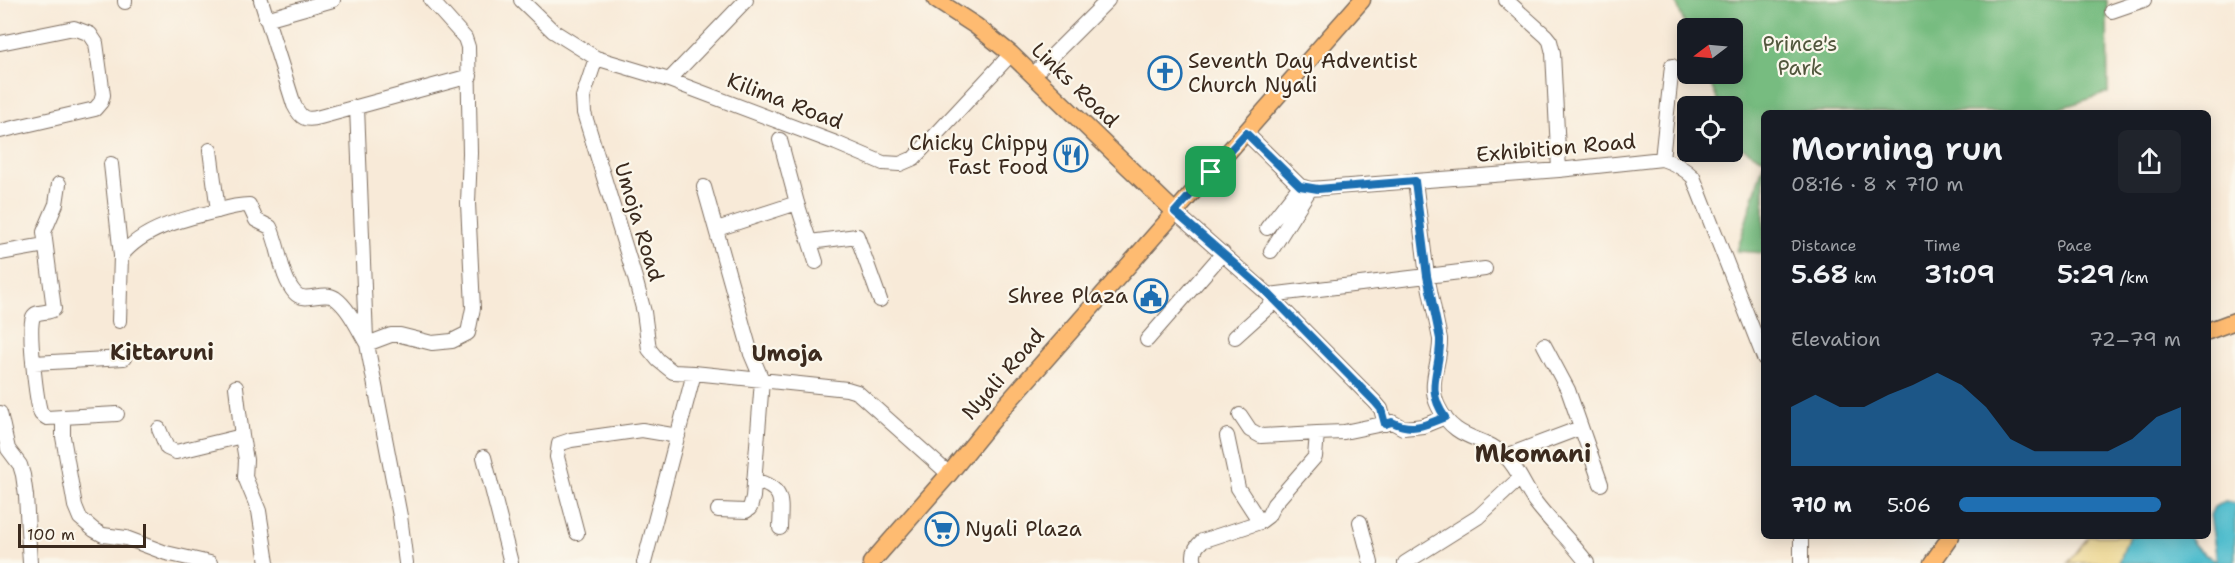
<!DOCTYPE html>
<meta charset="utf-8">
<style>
:root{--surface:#171b24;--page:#20242c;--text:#f1f3f6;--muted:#9ea1a6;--accent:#1f6fb2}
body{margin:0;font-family:"Shantell Sans",sans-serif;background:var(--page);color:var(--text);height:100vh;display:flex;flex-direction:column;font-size:22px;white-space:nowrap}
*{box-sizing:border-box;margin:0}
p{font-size:20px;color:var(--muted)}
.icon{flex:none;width:33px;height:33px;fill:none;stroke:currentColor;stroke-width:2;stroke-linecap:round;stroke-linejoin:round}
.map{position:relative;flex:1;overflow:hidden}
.panel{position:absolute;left:1761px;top:110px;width:450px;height:429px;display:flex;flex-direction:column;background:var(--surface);border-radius:9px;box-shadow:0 3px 15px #0003}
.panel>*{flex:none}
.needle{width:39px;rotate:254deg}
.controls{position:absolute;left:1677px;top:18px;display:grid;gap:12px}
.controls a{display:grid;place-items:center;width:66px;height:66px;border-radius:9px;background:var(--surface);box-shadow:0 3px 15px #0003;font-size:30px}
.scale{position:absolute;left:18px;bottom:15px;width:128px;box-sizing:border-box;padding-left:6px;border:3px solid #3b2a1e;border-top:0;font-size:16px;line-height:21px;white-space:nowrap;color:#3b2a1e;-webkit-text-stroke:4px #fbf7ec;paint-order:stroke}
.pin{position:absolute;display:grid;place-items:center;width:51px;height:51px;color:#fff;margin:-26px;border-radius:12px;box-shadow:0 3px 9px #0006}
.round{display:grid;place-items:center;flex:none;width:63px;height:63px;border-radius:9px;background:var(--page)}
.summary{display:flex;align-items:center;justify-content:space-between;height:102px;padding:0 30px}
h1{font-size:33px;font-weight:600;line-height:45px}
.stats{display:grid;grid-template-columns:repeat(3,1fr);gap:9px;height:102px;padding:6px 30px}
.stats div{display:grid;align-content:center}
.stats b{font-size:26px;font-weight:600}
.stats small{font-size:16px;font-weight:400}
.stats p{font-size:16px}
.chart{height:168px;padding:12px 30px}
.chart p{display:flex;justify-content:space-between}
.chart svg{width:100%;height:108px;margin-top:6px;fill:var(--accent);opacity:.7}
ul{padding:0 30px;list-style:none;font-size:20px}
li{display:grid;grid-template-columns:96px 72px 1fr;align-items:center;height:45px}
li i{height:15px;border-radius:8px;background:var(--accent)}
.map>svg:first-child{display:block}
</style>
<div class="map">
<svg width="2235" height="563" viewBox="0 0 2235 563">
<rect width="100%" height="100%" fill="#fbf7ec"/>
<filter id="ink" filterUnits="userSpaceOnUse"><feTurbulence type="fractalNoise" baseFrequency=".0167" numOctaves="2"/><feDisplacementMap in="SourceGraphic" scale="12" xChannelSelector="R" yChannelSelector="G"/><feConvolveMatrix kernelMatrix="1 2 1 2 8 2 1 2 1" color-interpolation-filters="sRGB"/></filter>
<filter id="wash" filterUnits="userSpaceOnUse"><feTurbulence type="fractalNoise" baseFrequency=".008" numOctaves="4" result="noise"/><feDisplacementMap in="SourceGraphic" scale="24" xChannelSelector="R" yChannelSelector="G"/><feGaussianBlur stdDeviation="1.35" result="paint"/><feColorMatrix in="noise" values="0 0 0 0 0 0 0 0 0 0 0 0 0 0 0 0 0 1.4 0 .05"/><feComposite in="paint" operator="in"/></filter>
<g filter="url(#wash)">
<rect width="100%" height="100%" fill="#f8ead8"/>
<path fill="#77bc80" stroke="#59734f" stroke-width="1.5" d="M1675,0h432l1,93 -60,19h-284v47c-35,-18 -31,-13 -32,-53h-12l-14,-32h26v-46h-44l-1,2z
M1764,162v91l-27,-2z"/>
<path fill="#eeda9e" stroke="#94825e" stroke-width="1.5" d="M2089,536h40l-10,27h-51z"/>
<path fill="#53bece" stroke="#477476" stroke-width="1.5" d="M2225,501l10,2v60h-116l10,-27h59c8,12 14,19 29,24l-7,-45 4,-8z"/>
</g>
<g filter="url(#ink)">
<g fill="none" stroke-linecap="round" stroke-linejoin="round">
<g stroke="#7d6d5f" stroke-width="16">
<path id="minor" d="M125,0v2
M261,0l33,105c7,14 12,16 26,12l150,-41
M521,0l32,31 43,27 73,22 167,63 47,20 17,1 14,-6 97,-104
M1506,0l40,36 4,5 3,12 6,117
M2112,11l32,-11
M266,19l67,-19
M0,43l74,-15 16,6 6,9 7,52 -2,7 -6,7 -95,22
M596,58l-13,39 1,16 51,165 9,34 5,37 9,11 15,12 21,1
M1033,75l75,-75
M669,80l77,-80
M357,107l9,232
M1246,133l54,53 10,3 249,-19 103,-11c12,4 22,9 31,18l71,181
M780,140l17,63 19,59
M210,150l8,61
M1662,159l10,-93
M111,164l10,92
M59,184l-3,20 -12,28 10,77c-6,5 -18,1 -21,8 -5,12 3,83 8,97l6,4 16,-1
M704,187l47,167 11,26 -9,117 -3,11 -4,3 -28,-1
M1175,212l94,83 158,-19 -12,-95
M1267,228l33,-42
M717,229l80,-26
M810,242l47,-6 23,64
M1271,251l39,-62
M0,253l45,-8
M1485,269l-58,7 13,63c1,22 -13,45 -2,67 18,38 47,28 68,51 13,13 19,32 30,46 16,21 36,39 51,60
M1269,295l106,107 6,7 4,15
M119,321l2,-65c22,-28 62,-37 96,-45 10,-3 21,-6 32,-6l7,15 14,7c10,20 10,49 25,66 10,11 28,-3 40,5 14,10 23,31 32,46
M1235,337l40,-36
M1147,340l76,-87
M1544,345l24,45 33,94
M34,363l90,-5
M0,413l8,36 12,16 3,10 3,21 4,67
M117,414l-54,3v20l12,69 5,12 14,12 9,5 23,3 40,15 44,10
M1240,415l10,15 11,6 56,-3
M159,429l8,19 9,4 66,-16 -6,-49
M242,436l4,24 -1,17 14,34 8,52
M1227,436l11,52 22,34
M1506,456l74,-28
M484,457l27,106
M754,480c31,9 27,20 26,48
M1360,522l11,41
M577,533l-20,-76 2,-13 12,-4 71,-10 36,6
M406,563l-6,-47 -33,-172 24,-9h9l32,8 20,-2 16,-8 5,-25 -5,-105 2,-50 -2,-106 -3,-9 -34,-38
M644,563l50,-190 153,16 10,3 92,82
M1195,563c-3,-10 0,-16 7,-22l58,-19 8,-6 6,-12 41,-47 2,-24 27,-1 48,-10 11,6 11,-1 9,-1 22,-9
M1405,563l73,-46 42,-39
M1801,563v-27"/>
</g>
<g stroke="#7d6d5f" stroke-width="19">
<path id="major" d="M936,0l40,26 35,28 164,158
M2208,331l27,-10
M871,563l78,-89 53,-65 360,-409
M1932,563l19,-27"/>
</g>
<use href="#minor" stroke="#fff" stroke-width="14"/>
<use href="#major" stroke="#febb71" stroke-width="16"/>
</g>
</g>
<g fill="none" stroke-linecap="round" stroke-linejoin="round" filter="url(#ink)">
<g stroke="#fff" stroke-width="12">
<path id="route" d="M1246,133l54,53 18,3 97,-8 12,95 13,63c1,31 -16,49 5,78 -20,8 -32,15 -53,5l-7,2 -4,-15 -6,-7 -106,-108 -94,-82z"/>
</g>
<use href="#route" stroke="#1f6fb2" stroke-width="8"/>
</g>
<defs>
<g id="church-ring" transform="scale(1.725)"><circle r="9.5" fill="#fbf7ec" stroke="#1f6fb2" stroke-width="1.5"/><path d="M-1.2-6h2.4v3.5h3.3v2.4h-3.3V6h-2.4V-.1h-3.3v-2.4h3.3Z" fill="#1f6fb2"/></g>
<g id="restaurant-ring" transform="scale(1.725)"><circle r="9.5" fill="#fbf7ec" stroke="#1f6fb2" stroke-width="1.5"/><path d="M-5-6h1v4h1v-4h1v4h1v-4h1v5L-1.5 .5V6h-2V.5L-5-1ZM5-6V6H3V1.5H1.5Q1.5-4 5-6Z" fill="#1f6fb2"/></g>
<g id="civic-ring" transform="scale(1.725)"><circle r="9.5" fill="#fbf7ec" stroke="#1f6fb2" stroke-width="1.5"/><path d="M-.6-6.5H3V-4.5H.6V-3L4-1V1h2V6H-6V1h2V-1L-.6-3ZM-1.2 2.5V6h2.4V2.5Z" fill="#1f6fb2"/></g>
<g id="supermarket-ring" transform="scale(1.725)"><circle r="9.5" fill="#fbf7ec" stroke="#1f6fb2" stroke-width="1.5"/><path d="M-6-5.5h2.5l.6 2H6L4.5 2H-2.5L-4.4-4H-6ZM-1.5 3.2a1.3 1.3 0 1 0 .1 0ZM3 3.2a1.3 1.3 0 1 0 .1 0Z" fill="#1f6fb2"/></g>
</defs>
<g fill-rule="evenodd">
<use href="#church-ring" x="1165" y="73"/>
<use href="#restaurant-ring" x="1071" y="155"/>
<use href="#civic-ring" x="1151" y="296"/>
<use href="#supermarket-ring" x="942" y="529"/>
</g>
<g text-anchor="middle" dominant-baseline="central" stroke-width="4.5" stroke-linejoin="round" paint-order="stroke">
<g font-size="21" fill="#51563c" stroke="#fbf7ec">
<text x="1800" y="44">Prince's<tspan x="1800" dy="24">Park</tspan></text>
</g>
<g font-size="21" fill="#3b2a1e" stroke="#fbf7ec" text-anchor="start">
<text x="1188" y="61">Seventh Day Adventist<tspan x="1188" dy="24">Church Nyali</tspan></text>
<text x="1048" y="143" text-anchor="end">Chicky Chippy<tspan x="1048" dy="24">Fast Food</tspan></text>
<text x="1128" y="296" text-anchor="end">Shree Plaza</text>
<text x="965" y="529">Nyali Plaza</text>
</g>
<g font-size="21" fill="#3b2a1e" stroke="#fbf7ec">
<text transform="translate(1075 85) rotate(44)">Links Road</text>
<text transform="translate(785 101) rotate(21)">Kilima Road</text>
<text transform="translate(1556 148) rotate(-5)">Exhibition Road</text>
<text transform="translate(639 222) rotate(73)">Umoja Road</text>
<text transform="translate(1003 374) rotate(-49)">Nyali Road</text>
</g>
<g font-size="22" font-weight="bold" fill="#3b2a1e" stroke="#fbf7ec">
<text x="162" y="352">Kittaruni</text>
<text x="787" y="353">Umoja</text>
</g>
<g font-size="24" font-weight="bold" fill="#3b2a1e" stroke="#fbf7ec">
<text x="1533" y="454">Mkomani</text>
</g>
</g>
</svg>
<div class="controls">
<a><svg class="needle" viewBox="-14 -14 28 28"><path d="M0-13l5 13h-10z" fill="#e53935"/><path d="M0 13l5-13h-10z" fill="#9ea1a6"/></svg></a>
<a><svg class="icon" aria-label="locate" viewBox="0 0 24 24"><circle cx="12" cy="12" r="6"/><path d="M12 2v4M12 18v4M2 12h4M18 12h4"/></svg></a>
</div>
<div class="scale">100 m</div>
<div class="pin" style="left:1211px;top:172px;background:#1e9e55"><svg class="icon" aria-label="arrive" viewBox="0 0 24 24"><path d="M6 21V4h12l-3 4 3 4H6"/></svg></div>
<section class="panel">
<div class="summary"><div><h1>Morning run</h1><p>08:16 · 8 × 710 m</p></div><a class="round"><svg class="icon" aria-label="share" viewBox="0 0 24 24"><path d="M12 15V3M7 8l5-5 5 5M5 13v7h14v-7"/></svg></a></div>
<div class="stats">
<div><p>Distance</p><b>5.68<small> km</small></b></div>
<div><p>Time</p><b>31:09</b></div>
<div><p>Pace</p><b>5:29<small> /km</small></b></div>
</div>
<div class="chart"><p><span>Elevation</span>72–79 m</p>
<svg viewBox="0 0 160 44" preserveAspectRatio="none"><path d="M0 44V20L10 15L20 20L30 20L40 15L50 11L60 6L70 11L80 20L90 33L100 38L110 38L120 38L130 38L140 33L150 24L160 20V44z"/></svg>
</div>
<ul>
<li><b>710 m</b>5:06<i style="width:91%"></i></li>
</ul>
</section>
</div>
